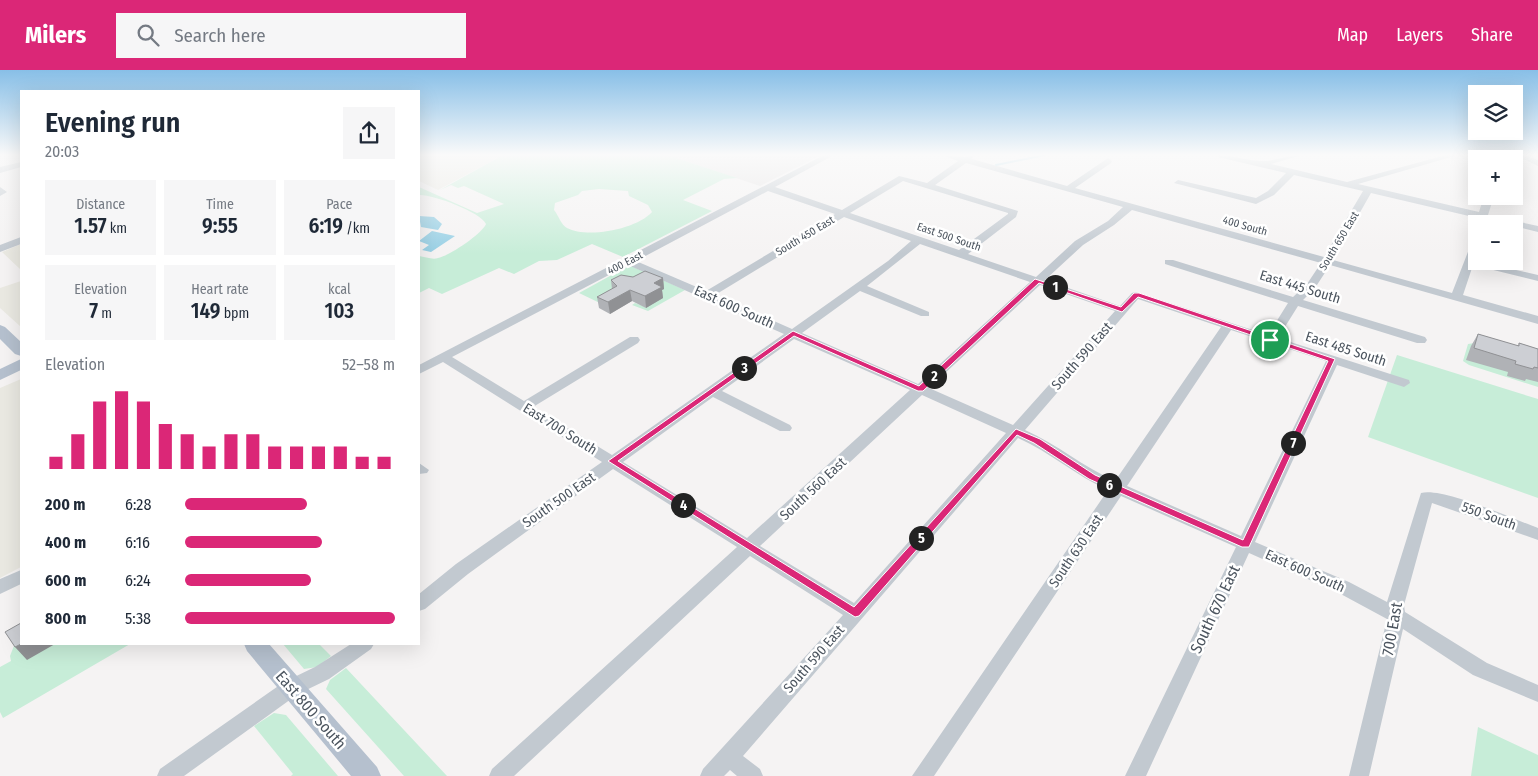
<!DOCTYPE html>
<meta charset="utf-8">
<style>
:root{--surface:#fff;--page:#f6f6f7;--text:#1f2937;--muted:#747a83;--accent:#db2777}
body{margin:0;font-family:"Fira Sans Condensed",sans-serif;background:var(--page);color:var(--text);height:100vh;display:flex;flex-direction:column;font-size:19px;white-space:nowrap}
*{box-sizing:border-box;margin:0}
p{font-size:16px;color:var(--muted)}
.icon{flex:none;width:28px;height:28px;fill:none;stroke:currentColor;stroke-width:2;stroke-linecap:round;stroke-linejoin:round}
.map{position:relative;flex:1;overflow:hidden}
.sheet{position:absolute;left:20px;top:20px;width:400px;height:555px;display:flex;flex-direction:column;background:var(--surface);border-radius:0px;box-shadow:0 5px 20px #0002}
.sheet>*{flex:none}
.buttons{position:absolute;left:1468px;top:15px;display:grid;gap:10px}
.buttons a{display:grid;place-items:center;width:55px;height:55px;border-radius:0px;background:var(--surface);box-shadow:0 5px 20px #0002;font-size:25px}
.pin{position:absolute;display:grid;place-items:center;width:42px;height:42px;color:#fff;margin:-21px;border:2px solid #fff;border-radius:50%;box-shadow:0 1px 5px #0007}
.km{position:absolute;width:25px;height:25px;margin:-12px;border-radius:50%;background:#222;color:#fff;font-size:14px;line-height:25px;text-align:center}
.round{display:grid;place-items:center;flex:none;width:52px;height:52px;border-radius:0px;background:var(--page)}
.summary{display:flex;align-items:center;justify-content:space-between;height:85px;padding:0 25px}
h1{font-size:28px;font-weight:600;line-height:38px}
.stats{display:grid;grid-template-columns:repeat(3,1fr);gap:8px;height:85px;padding:5px 25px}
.stats div{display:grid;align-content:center;border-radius:0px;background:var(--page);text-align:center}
.stats b{font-size:21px;font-weight:600}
.stats small{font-size:14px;font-weight:400}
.stats p{font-size:14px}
.chart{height:140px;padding:10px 25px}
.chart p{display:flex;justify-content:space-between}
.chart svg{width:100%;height:90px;margin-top:5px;stroke:var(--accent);stroke-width:6}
ul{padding:0 25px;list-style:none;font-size:16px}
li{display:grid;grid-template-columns:80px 60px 1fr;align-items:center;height:38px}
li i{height:12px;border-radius:6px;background:var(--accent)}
header{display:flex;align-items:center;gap:30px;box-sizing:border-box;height:70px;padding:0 25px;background:var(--accent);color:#fff}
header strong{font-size:24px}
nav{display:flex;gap:28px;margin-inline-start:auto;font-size:18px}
.search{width:350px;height:45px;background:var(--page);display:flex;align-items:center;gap:12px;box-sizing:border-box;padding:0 18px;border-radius:0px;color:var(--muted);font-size:19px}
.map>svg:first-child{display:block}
</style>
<header>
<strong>Milers</strong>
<div class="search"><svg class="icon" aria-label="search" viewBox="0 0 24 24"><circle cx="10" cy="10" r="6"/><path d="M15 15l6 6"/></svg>Search here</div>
<nav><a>Map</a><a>Layers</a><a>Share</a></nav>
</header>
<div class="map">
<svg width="1538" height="706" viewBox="0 0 1538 706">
<rect width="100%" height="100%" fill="#f5f3f3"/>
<path fill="#eae9e2" d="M423,85h80l-65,35 -19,-9v-24z
M21,174v26l-19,-18z
M21,211v46l-21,-19v-20z
M21,309v188l-21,11v-190z"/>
<path fill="#e6e4e4" d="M667,85h154l-61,31z"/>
<path fill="#c7edd8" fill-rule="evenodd" d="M503,85h164l70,23 -13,1 -41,21 29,11 -89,46 -31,-13 -35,16 -18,1 -25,13 -15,-6 -57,26 -13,-6 -10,5v-37c6,1 14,4 19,2 11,-2 44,-24 48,-34 -5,-12 -54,-30 -67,-29v-8l58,26 27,-9 -40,-18 -6,2 -7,-3 -11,5zM599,119l29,2 1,5 19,9 4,7c-15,17 -65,27 -85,16 -6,-3 -8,-12 -13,-18l1,-7 23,-8 4,-4z
M628,196h3l54,24 -37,21 -16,-6 3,-2 11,4 9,-13 -51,11 -25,-12z
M1475,273l63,19v25l-69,-22 -6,-4 5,-17z
M1397,285l141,44v99l-170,-61z
M17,568l4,6h109l-127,74 -3,-6v-45l11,-6 -1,-5z
M283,574h36l12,12 -14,11 -13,2z
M346,598l101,108h-43l-78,-87 4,-9z
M274,643l12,2 52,61h-47l2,-2 -39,-48z
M1478,657l60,28v21h-67z"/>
<path fill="#98d0e5" d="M419,146l15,1 8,7 -4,6 -17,-3z
M432,161l23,5 -24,16 -9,-2 7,-5 -10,-4z"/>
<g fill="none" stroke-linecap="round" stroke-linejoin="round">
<path stroke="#98d0e5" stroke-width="2" d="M996,95l49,-10"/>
<path fill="#c2c9d0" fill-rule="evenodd" d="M824,85h10l-59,32 67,23 57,-34 28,7 31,-22 -16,-6 22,2 10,-2 -2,4 95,27 41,-28 4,3 -1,2 -36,25 249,69 39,-66 -69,-16 -20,20 -18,9 -82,-21 4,-3 78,18 12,-7 18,-18 -68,-16 -1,-2c15,0 28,5 43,6 13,1 28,-6 42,-6l-31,9 76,18 99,-27h12l-100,29 121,28 5,-16h10l-6,19 50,11v6l-24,-6v-2h-11l-132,-31 -38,67 119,33 19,-49 5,-3v20l62,14v6l-65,-16 -10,30 75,21v8l-208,-59 -15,23 -12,12 122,37 2,3 -2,3h-8l-119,-37 -20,32 131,42 1,3 -6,4 -67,-22 -82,177 94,40 38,20 34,-109c22,-6 92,26 117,35v12l-106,-37 -28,102 1,7 82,51 51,22v17l-65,-27 -70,-46 -34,147h-20l38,-157 -50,-27 -88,-39 -103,223h-21l111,-229 -115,-51 -187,280h-22l196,-286c-32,-14 -58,-38 -90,-52l-275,318 17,13 3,7h-26l-7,-6 -6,6h-24l3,-7 140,-154 -93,-59 -236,220h-25l3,-7 245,-222 -124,-78 -145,105 -43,35 -6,2v-17l37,-30 146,-102 -159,-100 -24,12v-9zM966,93l157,44 -15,14 -33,20 -39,36 -68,-23 48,-37 2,-6 -83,-26zM903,111l105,32v1l-49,36 -109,-37zM768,121l67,23 -129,77 -70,-30zM1132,140l189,53 -14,21 -14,13 -120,-37h-8v4l123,39 -20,32 -132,-43 -4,1 -12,13 -75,-26 38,-35 31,-20zM844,147l67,24 -23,20 -96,68 -77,-34zM920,174l110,38 -112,102 -116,-51 58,-42 61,25h8v-4l-62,-26zM628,195l156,69 -172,121 -79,-48 105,-64 2,-3 -2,-3h-8l-106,64 -72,-44zM1040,215l75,26 -102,114 -84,-37zM1138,229l83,28 -106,154c-32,-14 -58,-37 -90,-51zM1231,260l95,31 -85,175 -114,-50zM794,269l116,51 -163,148 -124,-76 90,-65 67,34h10l2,-3 -2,-3 -68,-34zM922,325l84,38 -152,170 -94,-57z
M1515,85h11l12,5v6z
M21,92v5l-21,6v-6z
M0,117l7,5 -7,4z
M21,167v7l-21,8v-7z
M419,393l10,7 -2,3 -8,1z
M21,500v14l-21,10v-15z
M351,574h23l-3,5 -42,30 -31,15 -114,82h-27l3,-7 124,-87 31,-15z"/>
<path fill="#b5c0ce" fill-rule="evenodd" d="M0,255l5,2 16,15v14l-6,-2 -15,-15z
M21,289v11l-21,10v-11z
M244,574h25l108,123 4,9h-30l-104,-125z"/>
</g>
<path fill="#b0b2b6" d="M633,207l30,1 1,11 -2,1 1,8 -17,10 -14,-7 -22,13 -11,-6 -2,-11 15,-8 -1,-9z
M1478,264l40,12 1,-3 19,6v33l-12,-3 -1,2 -18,-5 1,-4 -42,-12 5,-14z"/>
<path fill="#909194" d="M663,208l1,11 -2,1 1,8 -17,10 -1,-12 9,-13z
M630,220l2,11 -22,13 -2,-12z
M21,574h34l-28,16 -12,-13z"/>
<path fill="#cdcfd4" stroke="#909194" d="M645,201l18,7 -9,5 8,4 -17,9 -15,-6 -22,12 -11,-5 20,-11 -6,-6 10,-5 12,2z
M1478,264l41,12v-3l19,6v19l-4,-1 -1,2 -18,-5 1,-3 -42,-13z
M21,553v21l-6,3 -10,-15z"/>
<linearGradient id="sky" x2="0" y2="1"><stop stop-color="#88bfe7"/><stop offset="0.46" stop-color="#fafafa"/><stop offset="1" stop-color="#fafafa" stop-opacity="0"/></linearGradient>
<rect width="1538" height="184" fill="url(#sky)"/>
<path fill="#db2777" stroke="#fff" fill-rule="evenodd" d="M1035,209l86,28 13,-14h5l196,66 -86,188h-7l-153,-68 -55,-36 -17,-8 -158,181 -4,1 -247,-156 185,-130 126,55zM1039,213l83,29 16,-15 190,64 -85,179 -148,-65 -55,-36 -24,-10 -162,178 -236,-146 176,-125 124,55h5z"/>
<g text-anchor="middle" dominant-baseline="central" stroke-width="5" stroke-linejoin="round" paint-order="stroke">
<g font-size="11" fill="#4c555f" stroke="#fff">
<text transform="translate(1245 156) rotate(16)">400 South</text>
<text transform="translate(805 166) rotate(-31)">South 450 East</text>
<text transform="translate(949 167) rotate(19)">East 500 South</text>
<text transform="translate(1339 171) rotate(-59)">South 650 East</text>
<text transform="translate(625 193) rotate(-27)">400 East</text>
</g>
<g font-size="14" fill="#4c555f" stroke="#fff">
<text transform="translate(1300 217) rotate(17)">East 445 South</text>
<text transform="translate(734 237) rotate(24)">East 600 South</text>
<text transform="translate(1346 279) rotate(18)">East 485 South</text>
<text transform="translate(1082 286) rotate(-49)">South 590 East</text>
<text transform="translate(560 359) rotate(32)">East 700 South</text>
<text transform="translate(813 419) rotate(-43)">South 560 East</text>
<text transform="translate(559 430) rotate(-35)">South 500 East</text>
<text transform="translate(1489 446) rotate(20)">550 South</text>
<text transform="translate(1076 481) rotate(-56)">South 630 East</text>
<text transform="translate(1305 501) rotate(24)">East 600 South</text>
<text transform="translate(814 589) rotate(-49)">South 590 East</text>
</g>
<g font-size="16" fill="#4c555f" stroke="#fff">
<text transform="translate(1215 539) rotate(-65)">South 670 East</text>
<text transform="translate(1392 559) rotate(-80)">700 East</text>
<text transform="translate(311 640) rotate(49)">East 800 South</text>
</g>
</g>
</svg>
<div class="buttons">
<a><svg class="icon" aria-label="layers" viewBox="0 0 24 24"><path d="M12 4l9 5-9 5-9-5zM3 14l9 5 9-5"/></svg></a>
<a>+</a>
<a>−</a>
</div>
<div class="pin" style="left:1270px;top:270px;background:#1e9e55"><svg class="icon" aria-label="arrive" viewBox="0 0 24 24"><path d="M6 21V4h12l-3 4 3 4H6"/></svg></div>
<b class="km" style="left:1055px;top:217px">1</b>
<b class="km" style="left:934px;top:306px">2</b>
<b class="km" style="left:744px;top:298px">3</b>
<b class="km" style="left:683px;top:435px">4</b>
<b class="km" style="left:921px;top:468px">5</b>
<b class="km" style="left:1109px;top:415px">6</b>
<b class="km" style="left:1293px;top:373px">7</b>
<section class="sheet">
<div class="summary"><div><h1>Evening run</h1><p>20:03</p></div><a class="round"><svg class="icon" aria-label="share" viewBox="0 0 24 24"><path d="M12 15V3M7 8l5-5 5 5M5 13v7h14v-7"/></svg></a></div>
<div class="stats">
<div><p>Distance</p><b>1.57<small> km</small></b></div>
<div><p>Time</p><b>9:55</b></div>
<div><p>Pace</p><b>6:19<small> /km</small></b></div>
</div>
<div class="stats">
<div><p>Elevation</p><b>7<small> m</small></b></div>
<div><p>Heart rate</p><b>149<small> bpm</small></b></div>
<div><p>kcal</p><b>103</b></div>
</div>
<div class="chart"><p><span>Elevation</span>52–58 m</p>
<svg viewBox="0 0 160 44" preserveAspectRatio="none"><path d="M5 44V38M15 44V27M25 44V11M35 44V6M45 44V11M55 44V22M65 44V27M75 44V33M85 44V27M95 44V27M105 44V33M115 44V33M125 44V33M135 44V33M145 44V38M155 44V38"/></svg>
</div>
<ul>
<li><b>200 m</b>6:28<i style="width:58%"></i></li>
<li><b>400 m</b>6:16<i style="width:65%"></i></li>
<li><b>600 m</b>6:24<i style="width:60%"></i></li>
<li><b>800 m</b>5:38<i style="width:100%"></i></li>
</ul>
</section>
</div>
